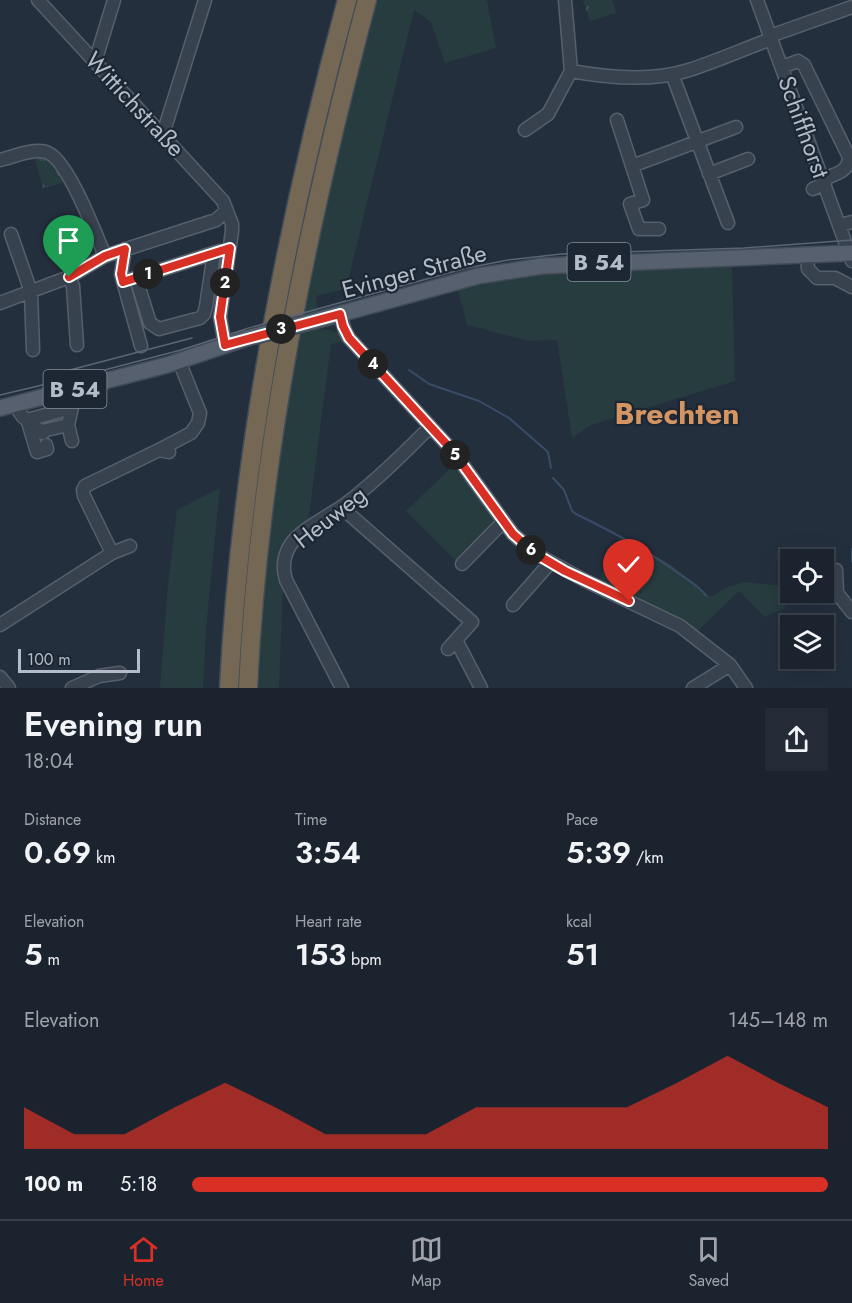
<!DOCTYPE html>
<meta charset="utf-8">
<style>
:root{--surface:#1b232e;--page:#242b36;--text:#f1f3f6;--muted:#a0a4aa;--line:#39404a;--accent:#d93025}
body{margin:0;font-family:Jost,sans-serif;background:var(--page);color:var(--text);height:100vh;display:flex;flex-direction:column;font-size:22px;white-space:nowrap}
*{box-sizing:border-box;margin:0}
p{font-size:20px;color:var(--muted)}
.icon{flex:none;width:33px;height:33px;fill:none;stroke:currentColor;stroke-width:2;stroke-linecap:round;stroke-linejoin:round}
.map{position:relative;height:688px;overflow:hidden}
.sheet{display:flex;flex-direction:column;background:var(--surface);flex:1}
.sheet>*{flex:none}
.tools{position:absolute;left:780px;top:549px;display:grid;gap:12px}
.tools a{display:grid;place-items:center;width:54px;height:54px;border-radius:0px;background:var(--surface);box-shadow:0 6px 24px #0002,0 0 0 2px var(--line);font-size:30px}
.scale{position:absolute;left:18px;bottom:15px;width:122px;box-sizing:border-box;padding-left:6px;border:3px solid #b4bcc9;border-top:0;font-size:16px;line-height:21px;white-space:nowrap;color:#b4bcc9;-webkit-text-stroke:4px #1d2633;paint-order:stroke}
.pin{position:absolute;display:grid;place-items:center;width:51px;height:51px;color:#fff;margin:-62px -26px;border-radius:50% 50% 50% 0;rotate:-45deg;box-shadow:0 0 6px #0007}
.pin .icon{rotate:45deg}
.km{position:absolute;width:30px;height:30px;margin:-15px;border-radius:50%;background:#222;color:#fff;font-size:16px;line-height:30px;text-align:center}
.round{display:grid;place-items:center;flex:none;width:63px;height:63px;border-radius:0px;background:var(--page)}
.overview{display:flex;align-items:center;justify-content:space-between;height:102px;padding:0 24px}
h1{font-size:33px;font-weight:600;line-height:45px}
.figures{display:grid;grid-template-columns:repeat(3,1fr);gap:9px;height:102px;padding:6px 24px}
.figures div{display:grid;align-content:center}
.figures b{font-size:30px;font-weight:600}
.figures small{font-size:16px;font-weight:400}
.figures p{font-size:16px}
.chart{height:168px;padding:12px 24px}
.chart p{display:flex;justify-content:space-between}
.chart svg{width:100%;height:108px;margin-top:6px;fill:var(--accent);opacity:.7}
ul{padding:0 24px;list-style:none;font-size:20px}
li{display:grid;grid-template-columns:96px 72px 1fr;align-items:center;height:45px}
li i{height:15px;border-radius:8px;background:var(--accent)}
.dock{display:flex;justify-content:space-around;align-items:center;height:84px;border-top:2px solid var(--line);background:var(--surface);font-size:16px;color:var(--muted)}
.dock a{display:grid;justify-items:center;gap:3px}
.dock .on{color:var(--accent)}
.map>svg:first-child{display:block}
</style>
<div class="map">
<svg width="852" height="688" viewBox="0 0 852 688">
<defs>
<pattern id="park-tufts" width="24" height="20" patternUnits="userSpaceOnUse" patternTransform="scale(1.5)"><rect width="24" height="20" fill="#263c3f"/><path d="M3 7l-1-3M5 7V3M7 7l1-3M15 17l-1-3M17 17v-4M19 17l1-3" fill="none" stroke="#435659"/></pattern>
</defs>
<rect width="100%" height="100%" fill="#242f3e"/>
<path fill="#263c3f" d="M378,0h109l9,48 -51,15 -14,-41 -17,-12 -68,279 -30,7 4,34c13,-2 17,3 27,11l-16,3 -24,187 -23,30 -5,127h-20c10,-237 57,-460 119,-688z
M732,266l3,115 -144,44 -19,13 -15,-98 -28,1 -62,-16 -9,-35 56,-12 47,-5z
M459,460l45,61 -46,42 -52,-52z
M220,488l-14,141 -3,59h-43l8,-103 9,-75z
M620,535l53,31 38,31 15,-9 16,-6 44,4 -1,22 -20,9 -26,-26 -43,42 -98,-50z"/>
<path fill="url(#park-tufts)" d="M583,0h29l4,13 -26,8z
M34,156l15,1 17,25 -23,6z"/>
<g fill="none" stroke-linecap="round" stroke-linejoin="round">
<path stroke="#394c67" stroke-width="2" d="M409,370l20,14 50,17 30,17 39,34 3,16
M553,478l11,12 8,21 4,3c37,18 73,37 105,61 9,6 19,12 25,21
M852,562v-13"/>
<g stroke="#565f6c" stroke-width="15">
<path id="minor" d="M38,0l185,201 9,23v7l-12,86 5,28
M757,0l95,261
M770,36l82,-29
M95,62l19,-62
M782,67l16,-6 6,4 45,92c0,15 -14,17 -26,22
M571,71c38,7 81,11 118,-1 28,-9 55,-21 82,-31
M672,74l56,149
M617,120l15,46 104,-39
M525,130l23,-16 23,-43 -6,-71
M163,134l42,-134
M0,160c13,-3 33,-12 46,-8 21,5 50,83 59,104
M632,166l11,34 -13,4 9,25h20
M709,174l39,-15
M813,189l12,-6
M840,225l12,-3
M11,234l20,58 2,58
M125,249l-4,25 20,72
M807,256l1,13 9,9h18l17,9
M69,277l4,9 4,59
M136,278l14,45 9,6 41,-11 4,-4 2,-8 8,-53
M123,282l97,-31
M0,303l69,-26 36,-21 111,-36 10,-9
M340,314l5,17 4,7 103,112 61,84 23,20 48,26 96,46 50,39 16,23
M14,404l9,13 20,16
M27,420l44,-12
M28,422l9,30 10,-3 -1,-4
M42,431l26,-6
M72,441l-4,-16 8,-36
M159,450l32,-17 7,-10 2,-10 -21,-52
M341,507l131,115 -24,27
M112,553l-28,-57 -1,-6 2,-4 74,-36 10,2
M462,564l42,-43
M836,570l1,23 15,19
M513,605l37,-42
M0,625l112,-72 18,-7
M456,640l25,48
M0,677l9,11
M72,688l27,-12 21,-3
M342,688l-56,-108c-4,-13 -3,-24 5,-36 11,-16 40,-29 56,-41 30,-23 56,-49 83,-76
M693,688l37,-23"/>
</g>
<g stroke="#414a57" stroke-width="18">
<path id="major" d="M314,321l164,-45 64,-10 310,-13
M0,408l167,-43 80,-27"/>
</g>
<g stroke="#434c59" stroke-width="21">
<path id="highway" d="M229,688c12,-233 57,-463 118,-688
M248,688c11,-234 59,-462 119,-688"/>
</g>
<use href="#minor" stroke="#38414e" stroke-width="12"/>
<use href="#major" stroke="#56606e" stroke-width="15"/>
<use href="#highway" stroke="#746855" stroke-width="18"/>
<path stroke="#5a6575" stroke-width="1.5" d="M70,370l122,-32
M0,395l93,-22 88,-23 68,-22 119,-33 99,-27 41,-8 53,-6 183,-6 108,-8"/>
<g stroke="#414a57" stroke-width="18" stroke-linecap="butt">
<path id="major-bridge" d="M247,338l67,-17"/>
</g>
<use href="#major-bridge" stroke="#56606e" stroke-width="15"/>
</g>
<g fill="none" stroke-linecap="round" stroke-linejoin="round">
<g stroke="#fff" stroke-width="12">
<path id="route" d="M69,277l36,-21 20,-7 -4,25 2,8 107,-34 -10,69 5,28 115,-31 3,12 6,12 103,112 61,84 23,20 29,17 64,30"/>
</g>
<use href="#route" stroke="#d93025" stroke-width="8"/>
</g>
<g text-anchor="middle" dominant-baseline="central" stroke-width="4.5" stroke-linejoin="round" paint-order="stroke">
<g fill="#1d2633" stroke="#878f9c" stroke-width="1.5">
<rect x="567.5" y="243" width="63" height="38" rx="4.5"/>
<rect x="43.5" y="370" width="63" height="38" rx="4.5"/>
</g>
<g font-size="22" font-weight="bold" fill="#b4bcc9">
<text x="599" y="262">B 54</text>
<text x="75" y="389">B 54</text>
</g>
<g font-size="24" fill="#b4bcc9" stroke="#1d2633">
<text transform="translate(135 104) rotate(47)">Wittichstraße</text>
<text transform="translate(804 127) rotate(70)">Schiffhorst</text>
<text transform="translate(414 271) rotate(-15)">Evinger Straße</text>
<text transform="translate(330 517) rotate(-38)">Heuweg</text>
</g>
<g font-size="30" font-weight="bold" fill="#d59563" stroke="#1d2633">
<text x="677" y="413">Brechten</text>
</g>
</g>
</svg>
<div class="tools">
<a><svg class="icon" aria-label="locate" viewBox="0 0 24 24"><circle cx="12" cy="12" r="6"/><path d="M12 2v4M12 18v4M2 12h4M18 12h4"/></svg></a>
<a><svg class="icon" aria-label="layers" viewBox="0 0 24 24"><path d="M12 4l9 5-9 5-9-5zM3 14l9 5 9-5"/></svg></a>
</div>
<div class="scale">100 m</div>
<div class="pin" style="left:69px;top:277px;background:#1e9e55"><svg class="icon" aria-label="arrive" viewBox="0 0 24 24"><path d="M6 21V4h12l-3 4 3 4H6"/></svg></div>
<div class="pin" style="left:629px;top:601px;background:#d93025"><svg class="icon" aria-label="check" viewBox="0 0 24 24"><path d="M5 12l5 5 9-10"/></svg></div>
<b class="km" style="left:148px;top:274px">1</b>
<b class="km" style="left:225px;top:283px">2</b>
<b class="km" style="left:281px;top:329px">3</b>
<b class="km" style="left:373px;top:364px">4</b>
<b class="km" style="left:455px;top:455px">5</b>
<b class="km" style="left:531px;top:550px">6</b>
</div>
<section class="sheet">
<div class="overview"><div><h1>Evening run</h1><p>18:04</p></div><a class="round"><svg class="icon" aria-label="share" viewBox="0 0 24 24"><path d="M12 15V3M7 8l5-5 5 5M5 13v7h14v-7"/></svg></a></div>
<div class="figures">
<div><p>Distance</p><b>0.69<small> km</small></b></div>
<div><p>Time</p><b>3:54</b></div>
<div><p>Pace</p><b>5:39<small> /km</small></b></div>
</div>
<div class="figures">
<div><p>Elevation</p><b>5<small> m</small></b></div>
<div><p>Heart rate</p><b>153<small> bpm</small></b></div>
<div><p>kcal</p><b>51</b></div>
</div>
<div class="chart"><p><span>Elevation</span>145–148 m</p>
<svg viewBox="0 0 160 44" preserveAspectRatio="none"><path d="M0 44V27L10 38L20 38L30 27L40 17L50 27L60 38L70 38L80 38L90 27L100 27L110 27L120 27L130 17L140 6L150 17L160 27V44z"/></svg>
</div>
<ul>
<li><b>100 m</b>5:18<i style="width:100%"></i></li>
</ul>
</section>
<nav class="dock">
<a class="on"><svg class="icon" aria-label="home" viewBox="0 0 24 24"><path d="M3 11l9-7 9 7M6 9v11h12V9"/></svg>Home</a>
<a><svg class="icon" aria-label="map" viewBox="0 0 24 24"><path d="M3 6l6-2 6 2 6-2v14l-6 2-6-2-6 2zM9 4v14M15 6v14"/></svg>Map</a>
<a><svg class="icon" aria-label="saved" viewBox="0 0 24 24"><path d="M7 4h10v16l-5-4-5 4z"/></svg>Saved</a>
</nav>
